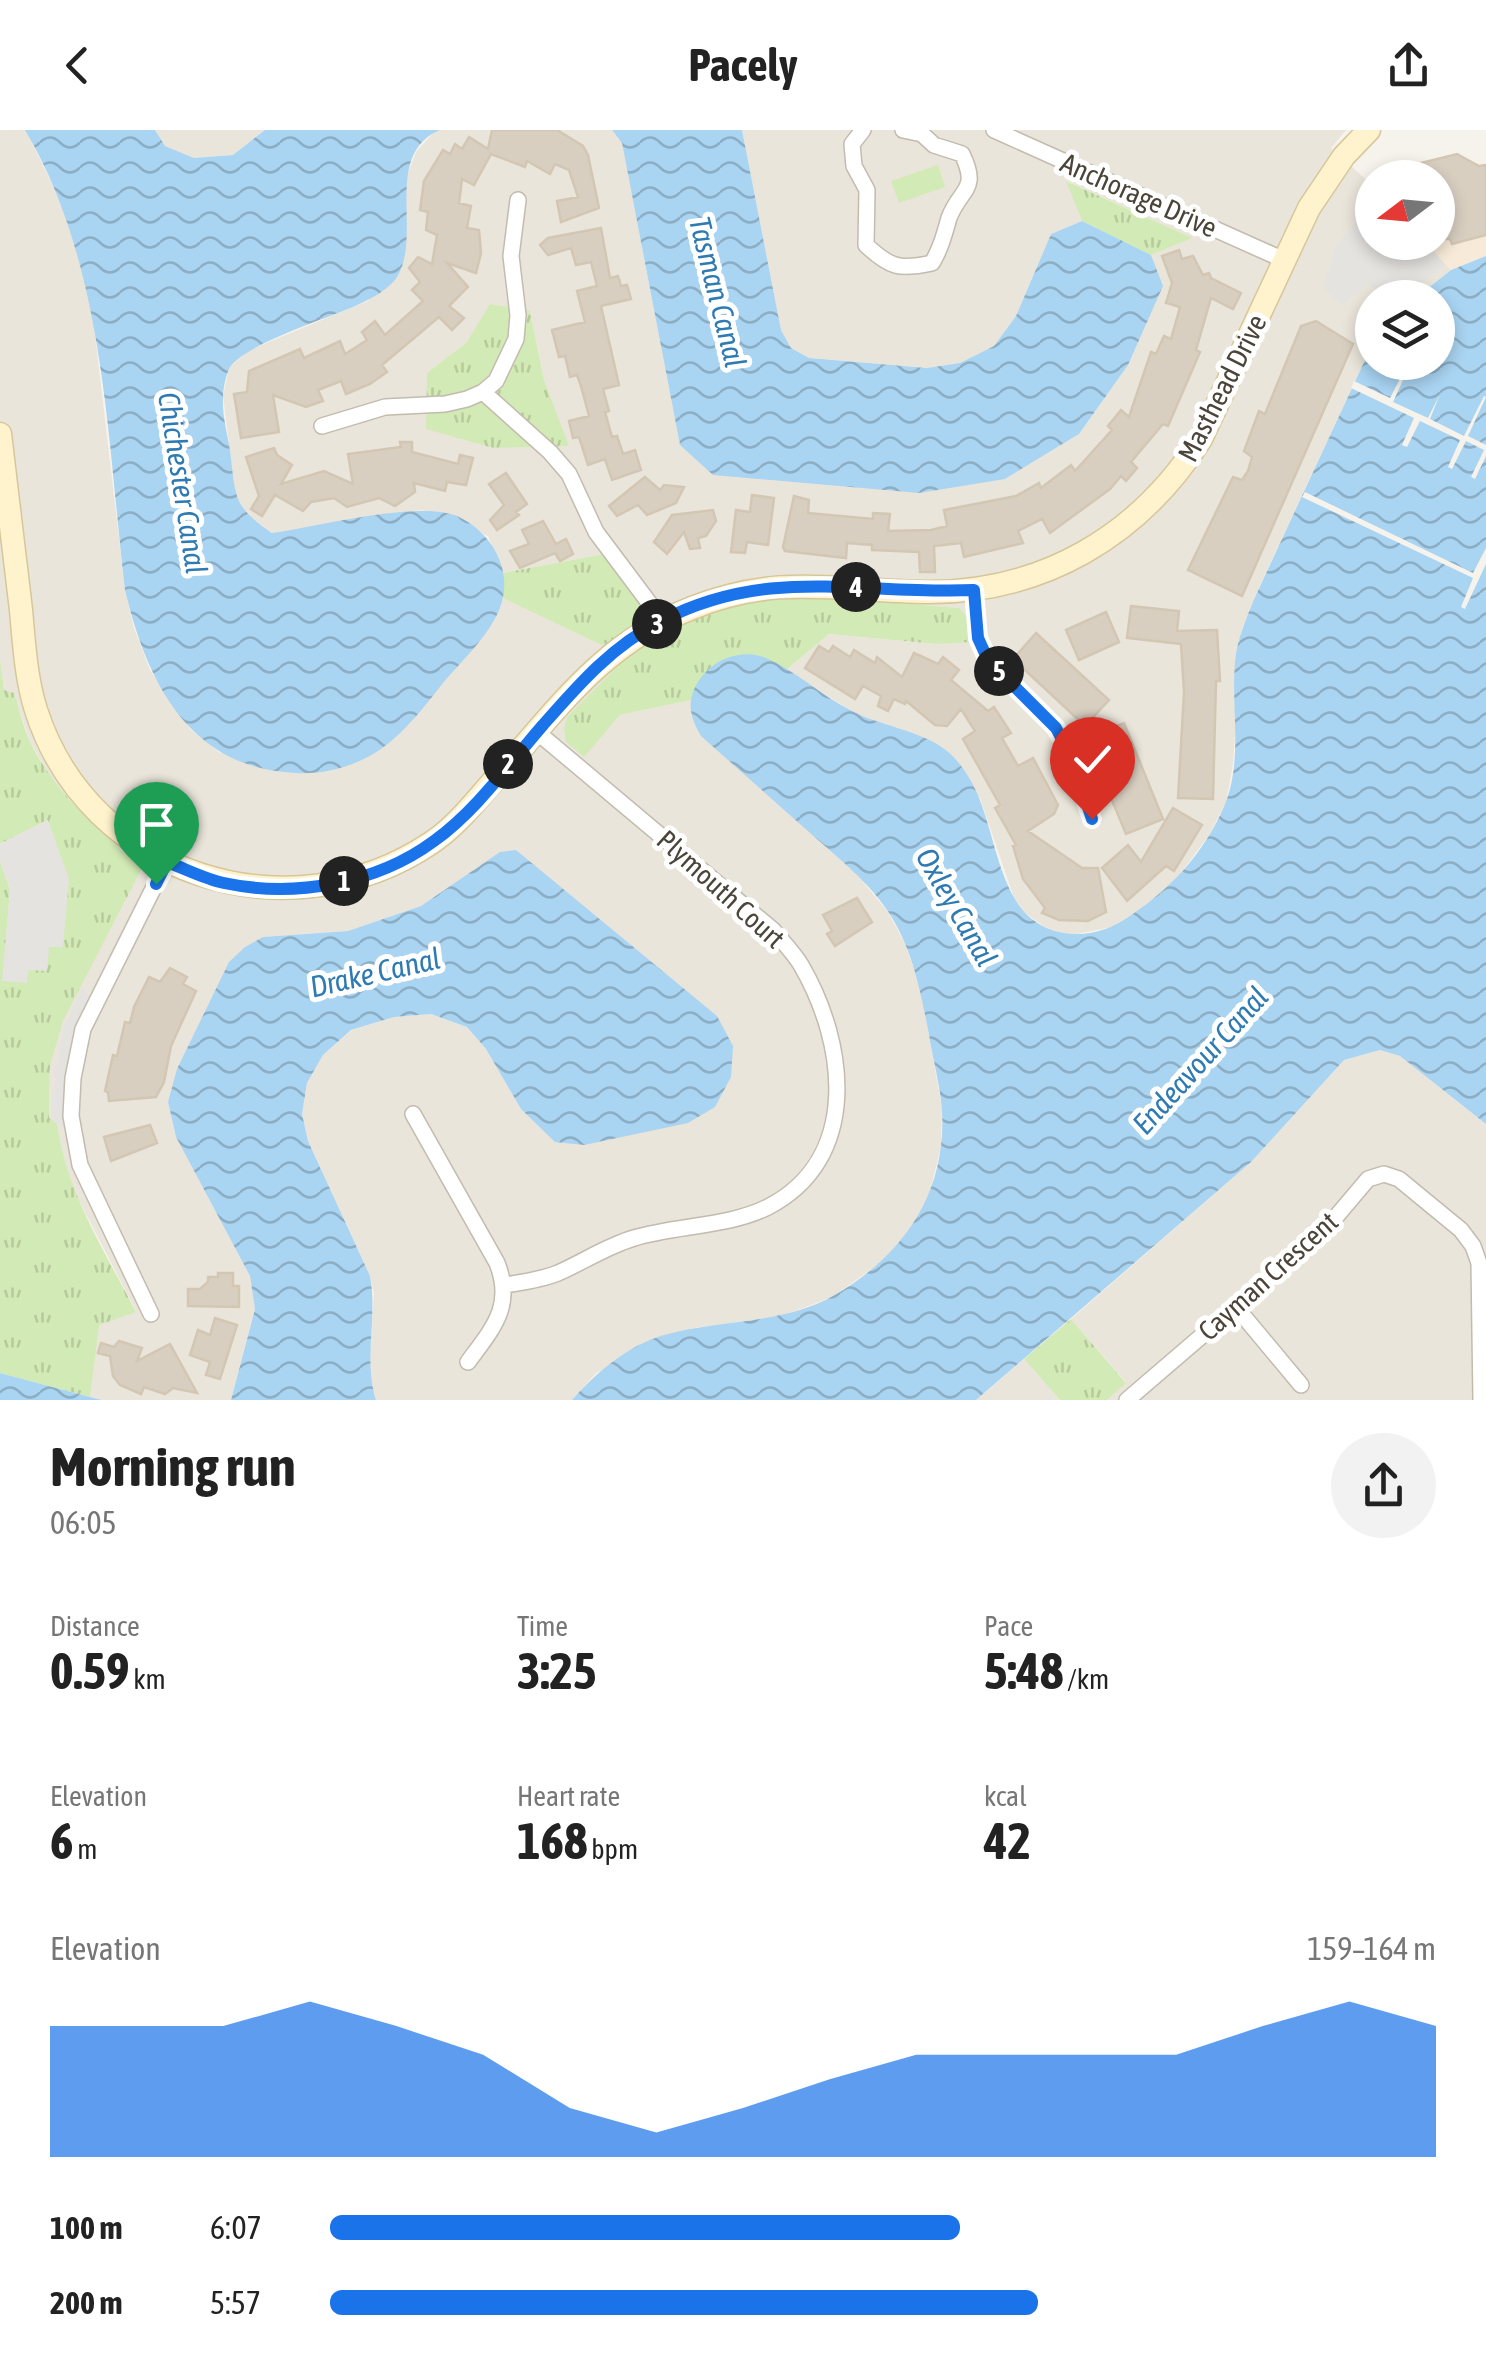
<!DOCTYPE html>
<meta charset="utf-8">
<style>
:root{--surface:#fff;--page:#f2f2f2;--text:#222;--muted:#767676;--accent:#1a73e8}
body{margin:0;font-family:"Asap Condensed",sans-serif;background:var(--page);color:var(--text);height:100vh;display:flex;flex-direction:column;font-size:38px;white-space:nowrap}
*{box-sizing:border-box;margin:0}
p{font-size:32px;color:var(--muted)}
.icon{flex:none;width:55px;height:55px;fill:none;stroke:currentColor;stroke-width:2;stroke-linecap:round;stroke-linejoin:round}
.map{position:relative;height:1270px;overflow:hidden}
.panel{display:flex;flex-direction:column;background:var(--surface);flex:1}
.panel>*{flex:none}
.needle{width:65px;rotate:254deg}
.controls{position:absolute;left:1355px;top:30px;display:grid;gap:20px}
.controls a{display:grid;place-items:center;width:100px;height:100px;border-radius:50%;background:var(--surface);box-shadow:0 5px 15px #0003;font-size:50px}
.pin{position:absolute;display:grid;place-items:center;width:85px;height:85px;color:#fff;margin:-102px -42px;border-radius:50% 50% 50% 0;rotate:-45deg;box-shadow:0 0 10px #0007}
.pin .icon{rotate:45deg}
.km{position:absolute;width:50px;height:50px;margin:-25px;border-radius:50%;background:#222;color:#fff;font-size:28px;line-height:50px;text-align:center}
.round{display:grid;place-items:center;flex:none;width:105px;height:105px;border-radius:52px;background:var(--page)}
.head{display:flex;align-items:center;justify-content:space-between;height:170px;padding:0 50px}
h1{font-size:55px;font-weight:700;line-height:75px}
.metrics{display:grid;grid-template-columns:repeat(3,1fr);gap:15px;height:170px;padding:10px 50px}
.metrics div{display:grid;align-content:center}
.metrics b{font-size:50px;font-weight:700}
.metrics small{font-size:28px;font-weight:400}
.metrics p{font-size:28px}
.chart{height:280px;padding:20px 50px}
.chart p{display:flex;justify-content:space-between}
.chart svg{width:100%;height:180px;margin-top:10px;fill:var(--accent);opacity:.7}
ul{padding:0 50px;list-style:none;font-size:32px}
li{display:grid;grid-template-columns:160px 120px 1fr;align-items:center;height:75px}
li i{height:25px;border-radius:12px;background:var(--accent)}
header{display:flex;justify-content:space-between;align-items:center;height:130px;padding:0 50px;background:var(--surface);font-size:45px;font-weight:700}
.map>svg:first-child{display:block}
</style>
<header><svg class="icon" aria-label="back" viewBox="0 0 24 24"><path d="M15 5l-7 7 7 7"/></svg>Pacely<svg class="icon" aria-label="share" viewBox="0 0 24 24"><path d="M12 15V3M7 8l5-5 5 5M5 13v7h14v-7"/></svg></header>
<div class="map">
<svg width="1486" height="1270" viewBox="0 0 1486 1270">
<defs>
<pattern id="grass-tufts" width="24" height="20" patternUnits="userSpaceOnUse" patternTransform="scale(2.5)"><rect width="24" height="20" fill="#d2eab5"/><path d="M3 7l-1-3M5 7V3M7 7l1-3M15 17l-1-3M17 17v-4M19 17l1-3" fill="none" stroke="#b6ca9c"/></pattern>
<pattern id="water-waves" width="16" height="10" patternUnits="userSpaceOnUse" patternTransform="scale(2.5)"><rect width="16" height="10" fill="#a9d4f2"/><path d="M0 5q4-4 8 0t8 0" fill="none" stroke="#8caec5"/></pattern>
</defs>
<rect width="100%" height="100%" fill="#f6f3ec"/>
<path fill="#eae5da" fill-rule="evenodd" d="M0,0h25l3,4 35,73 17,50 14,69 31,264 9,38 16,42 40,59 30,24 271,-129 12,-26 125,59 -45,99 37,-41 71,-15 1,17 161,153 35,42 17,32 15,42 22,122 -1,39 -11,44 -17,36 -33,36 -48,34 -50,19 -89,12 -97,45 -24,27h-196l-7,-22 5,-84 -4,-18 -62,-135 -6,-27 5,-31 16,-28 29,-25 42,-13 37,-3 36,13 19,22 35,60 -4,-259 -16,2 -80,54 -73,25 -85,6 -95,165 8,35 74,139 5,32 -24,92h-129l-12,-3 8,-73 38,-13 -63,-122 -12,-35 -4,-32 -8,-3 1,-53 12,-45 80,-153 -48,-42 -44,-49 -20,-35 -16,-48 -10,-4 -4,-31z
M155,0h110l-32,25 -39,3 -29,-12z
M440,0h172l10,13 58,302 325,34 74,-45 49,-69 34,-78 -11,-32 40,-17 -124,-57 15,40 -31,13 -35,82 -22,30 -34,17 -33,5 -118,-10 -18,-10 -10,-18 -39,-200h604l-15,18 41,37v57l54,1 25,27 -34,27 -45,1v47l-117,251 -13,34 -9,134 -7,38 -17,33 -34,46 -26,23 -37,23 -45,9 -22,-9 -20,-14 -11,-15 -34,-100 -98,-73 -32,-15 -64,-40 43,-36 107,10 23,-36 -156,-13 -137,37 -62,-78 -101,19 -15,-37 -66,-26 -149,23 -28,-18 -10,-23 -12,-96 6,-28 18,-17 121,-50 38,-55v-67l10,-27 17,-19zM530,181l14,69 24,66 -141,-73 40,-31z
M1380,920l20,6 86,68v276h-379l19,-18 -55,-63 180,-157 93,-102z
M1024,1229l36,41h-84l17,-14z"/>
<path fill="#f7ead8" d="M1486,105v21l-35,14 -25,-27 24,-4 2,5z"/>
<path fill="url(#grass-tufts)" d="M1066,51l126,57 -41,17 -69,-34z
M490,174l40,7 14,69 25,66 -76,2 -67,-19 1,-56 40,-31z
M604,424l62,78 58,-25 80,-12 155,13 9,10 3,24 -35,2 -107,-10 -43,36 -21,-12 -65,23 -9,19 -71,15 -36,42 -18,-15 -2,-13 3,-12 60,-60 -124,-59v-25z
M0,529l4,31 10,3c6,18 10,37 18,53 26,50 69,86 110,122l-79,153 -13,45 -1,52 8,4c8,69 48,129 79,190l-37,13 -9,72 -90,-24v-512l10,28 -7,92 25,-11 20,-150 -48,24z
M1071,1189l55,64 -19,17h-47l-36,-41z"/>
<path fill="#d2eab5" d="M938,35l7,22 -46,16 -8,-22z"/>
<path fill="#e5e3e0" d="M1372,73v39l54,1 19,21 -39,33h-24l-14,-14 -26,22 -19,-17 13,-43z
M48,690l21,59 -6,68h-14l-2,24 -19,-1 -1,13 -25,-2 8,-92 -10,-28v-17z
M83,856l7,10 -19,47 -7,54 1,30 -12,-5 -1,-26 4,-17 -3,-2 11,-50z"/>
<path fill="url(#water-waves)" d="M25,0h130l10,16 29,12 39,-3 32,-25h175c-58,24 -17,105 -43,147 -8,13 -30,24 -44,30 -28,12 -107,37 -123,60 -4,7 -7,22 -7,30 -1,17 4,36 7,53 6,47 2,56 42,83 46,-6 148,-34 187,-16 29,14 51,46 44,80 -6,32 -40,62 -60,86 -19,24 -37,48 -62,66 -24,17 -57,26 -86,24 -106,-5 -148,-91 -170,-183 -18,-152 -20,-326 -100,-460z
M612,0h130l39,200 10,18 18,10 118,10 33,-5 34,-17 22,-30 35,-82 31,-13 69,34 12,31 -35,79 -49,69 -74,45 -86,14 -206,-18 -33,-30 -58,-302z
M1486,126v868l-86,-68 -20,-6 -36,10 -93,102 -275,238h-404c25,-28 55,-54 92,-65 56,-16 117,-10 169,-39 70,-40 114,-103 109,-186 -2,-25 -9,-50 -13,-75 -8,-42 -16,-85 -40,-122 -21,-32 -52,-56 -80,-81 -36,-32 -72,-64 -108,-96 -6,-11 -12,-22 -10,-36 6,-33 44,-55 75,-42 30,13 55,37 84,52 29,16 71,20 97,41 45,39 40,102 69,150 23,37 70,42 106,20 45,-28 82,-66 103,-117 18,-44 6,-96 10,-142 2,-23 12,-45 20,-65l117,-252v17h66v-64l-21,-1 34,-27z
M516,720l201,166 16,30 -2,31 -16,30 -27,16 -104,22 -29,-3 -34,-33 -35,-60 -19,-22 -36,-13 -37,3 -43,13 -28,25 -16,28 -5,31 6,27 62,135c8,42 -7,83 6,124h-145l24,-91 -5,-33 -74,-139 -8,-35 9,-33 52,-107 16,-15 18,-10 85,-6 73,-25 79,-54z
M0,1243l90,24 12,3h-102z"/>
<path fill="#f6f3ec" d="M1401,247l3,1 -11,24 35,16 12,-24 -10,25 34,17 20,-40 2,1 -18,39 18,9v11l-11,23 -4,-2 13,-27 -18,-9 -14,28 -4,-2 12,-27 -40,-19 -13,26 -5,-2 12,-27 -63,-30 3,-7 36,17z
M1305,362l168,81 13,-25v16l-21,45 -4,-2 12,-29 -171,-81z"/>
<path fill="#d8cfc1" stroke="#d3c7b4" stroke-width="2.5" d="M492,0h65l26,16 5,9 11,53 -38,14 -4,-21 21,-4 -9,-27 -14,-6 -5,10 -23,-13 -2,6 -34,-13 -17,31 -12,-6 -3,24 12,3 -4,22 12,2 2,23 -5,20 -29,-10 21,24 -19,19 15,12 -12,12 -13,-13 -57,48 5,7 -17,12 -24,10 -5,-13 -23,9 5,11 -17,6 -33,-12 6,37 -38,6 -7,-44 13,-2 2,-21 51,-22 4,9 36,-17 5,13 22,-14 -5,-8 13,-11 10,14 38,-34 -11,-11 8,-8 -11,-14 9,-11 14,7 5,-29 -11,-5 2,-18 -8,-2 4,-29 19,-31 7,4 5,-10 7,5 7,-12 19,12z
M1457,24l22,12 7,-1v70l-34,9 -2,-5h-12v-61h-17v-15z
M601,98l9,50 8,-2 3,10 6,-1 4,14 -30,7 18,79 -16,4 6,22 -4,1 7,25 5,-1 6,18 12,-4 6,20 -29,10 -7,-21 -17,6 -9,-28 -6,1 -4,-17 20,-5 -8,-30 -4,-11 -7,2 -5,-21 -6,1 -7,-27 33,-8 -8,-31 20,-5 -6,-24 -15,3 -5,-17 -23,7 -8,-10 8,-7z
M1179,120l3,9 11,-3 10,19 6,-2 2,5 30,15 -8,16 -22,-11 -15,52 4,2 -32,74 -5,-2 -32,38 6,6 -11,13 -5,-5 -11,13 -60,44 -8,-14 -24,12 5,12 -59,14 -3,-14 -27,3 1,26h-15l-1,-20 -47,-2v-5l-25,-2 -1,15 -61,-7 -2,-4 11,-51 15,4 -1,13 65,6v-6l17,1 -2,17 43,-1 16,-4 -3,-16 72,-14 23,-13 2,5 30,-23 4,6 37,-41 -4,-4 13,-16 8,7 22,-65 5,2 8,-18 7,3 9,-32 -14,-4 6,-20 -10,-27z
M1316,191l37,23 -111,252 -54,-26 45,-93 9,3 6,-9 4,-14 -8,-6 15,-40 6,3 36,-88z
M400,312h12v10l46,12 2,-9 13,3 -7,27 -19,-3 -2,9 -31,-8 1,9 -20,14 -16,-8 -32,9 -13,-9 -23,4 -8,9 -28,-16 -13,21 -11,-7 8,-13 -13,-39 28,-9 3,7 15,10 -11,19 43,-13 29,13 -5,-30 53,-7z
M506,343l21,31 -11,8 3,3 -22,15 -7,-10 14,-15 -15,-21z
M645,347l15,13 4,-5 20,2 -8,16 -29,12 -9,-10 -21,11 -8,-10z
M752,365l22,3 -6,47 -21,-3 -2,11 -14,-1 5,-42 14,2z
M713,380l3,11 -10,15 -8,2 2,10 -10,1 -6,-17 -17,22 -13,-12 18,-27z
M543,391l13,23 10,-5 7,15 -13,7 -5,-8 -35,15 -10,-17 19,-7 -7,-14z
M1131,476l48,5 -2,20 40,-1 3,51h-4l-3,118 -35,-1 6,-106 -3,-48 -54,-6z
M1106,482l13,30 -40,18 -13,-30z
M1036,503l73,67 -24,26 -72,-67z
M819,516l10,6 4,-6 17,11 4,-7 21,13 2,-6 25,20 12,-24 24,11 5,-7 16,13 -8,10 37,31 6,-4 17,26 -9,5 16,28 15,-8 25,47 -4,9 -26,17 54,37h16l8,44 -18,9 -29,-1 -17,-7 3,-5 -22,-29 -10,-33 3,-1 -21,-37 5,-3 -37,-66 12,-8 -14,-22 -14,17 -12,-1 -29,-24 -1,3 -11,-5 -6,12 -10,-5 3,-10 -18,-10 -8,13 -50,-31z
M1124,593l39,96 -37,15 -40,-96z
M1173,678l29,17 -28,46 -8,-5 -39,35 -25,-33 26,-23 13,17z
M857,768l15,24 -37,24 -8,-12 5,-3 -9,-16z
M170,838l17,9 -4,7 13,7 -25,55 -7,36 -8,15 -47,4 -1,-9 -3,-1 8,-36 4,1 8,-34 5,1 4,-16 15,-30 11,5z
M150,995l7,18 -46,18 -7,-24z
M218,1143h15v13h6v21l-51,-1v-17h12l8,-7v-5h10z
M215,1188l22,7 -17,54 -14,-4 4,-13 -20,-7 8,-25 12,5z
M119,1211l23,7 -5,13 33,-17 27,49 -24,-5 -8,6 -21,-7 -3,7 -21,-9 -7,-9 -3,-20 -12,-3 3,-10 13,4z"/>
<g fill="none" stroke-linecap="round" stroke-linejoin="round">
<g stroke="#c2bbae" stroke-width="18">
<path id="street" d="M863,0l-11,14 2,22 13,24 -1,55c24,23 34,25 66,18 9,-15 12,-28 17,-45 11,-30 31,-27 13,-64l-28,-9 -12,-11 -19,-4
M994,0l290,130
M483,262l67,60 19,22 27,58 66,88
M322,296l63,-19 60,-3 22,-5 16,-7 13,-11 20,-42 2,-24 -7,-59 7,-56
M974,460l4,49 10,21 68,68 15,28 22,63
M413,984l84,149c17,43 -4,65 -29,99
M505,1155c18,-3 36,-5 53,-12 25,-11 49,-27 76,-35 43,-13 94,-11 134,-31 93,-48 79,-163 33,-242 -7,-12 -19,-24 -28,-35l-236,-198
M1236,1177l65,78
M151,1184l-71,-149 -9,-49 2,-38 10,-49 84,-168
M1127,1270l197,-169 44,-52 16,-5 15,5 62,51 12,16 6,17 2,137"/>
</g>
<g stroke="#d6c79b" stroke-width="25">
<path id="secondary" d="M0,304c7,58 14,117 21,176 3,33 5,69 15,100 53,166 253,228 395,133 26,-17 45,-43 66,-66 61,-69 106,-134 195,-169 87,-35 146,-17 234,-16 117,1 213,-56 275,-153l108,-231 35,-52 25,-26"/>
</g>
<use href="#street" stroke="#fff" stroke-width="15"/>
<use href="#secondary" stroke="#fff3cd" stroke-width="22"/>
</g>
<g fill="none" stroke-linecap="round" stroke-linejoin="round">
<g stroke="#fff" stroke-width="20">
<path id="route" d="M156,754l11,-22c19,7 38,17 57,21 70,15 152,1 210,-42 42,-30 75,-77 109,-116 36,-41 69,-79 118,-104 108,-56 199,-26 313,-31l4,48 10,22 68,68 15,28 21,63"/>
</g>
<use href="#route" stroke="#1a73e8" stroke-width="12"/>
</g>
<g text-anchor="middle" dominant-baseline="central" stroke-width="10" stroke-linejoin="round" paint-order="stroke">
<g font-size="28" fill="#4b4439" stroke="#fff">
<text transform="translate(1139 65) rotate(24)">Anchorage Drive</text>
<text transform="translate(1222 258) rotate(-63)">Masthead Drive</text>
<text transform="translate(721 759) rotate(42)">Plymouth Court</text>
<text transform="translate(1268 1146) rotate(-42)">Cayman Crescent</text>
</g>
<g font-size="30" font-style="italic" fill="#2e7ab2" stroke="#fff">
<text transform="translate(718 162) rotate(76)">Tasman Canal</text>
<text transform="translate(183 353) rotate(81)">Chichester Canal</text>
<text transform="translate(957 777) rotate(60)">Oxley Canal</text>
<text transform="translate(375 842) rotate(-13)">Drake Canal</text>
<text transform="translate(1200 930) rotate(-48)">Endeavour Canal</text>
</g>
</g>
</svg>
<div class="controls">
<a><svg class="needle" viewBox="-14 -14 28 28"><path d="M0-13l5 13h-10z" fill="#e53935"/><path d="M0 13l5-13h-10z" fill="#767676"/></svg></a>
<a><svg class="icon" aria-label="layers" viewBox="0 0 24 24"><path d="M12 4l9 5-9 5-9-5zM3 14l9 5 9-5"/></svg></a>
</div>
<div class="pin" style="left:156px;top:754px;background:#1e9e55"><svg class="icon" aria-label="arrive" viewBox="0 0 24 24"><path d="M6 21V4h12l-3 4 3 4H6"/></svg></div>
<div class="pin" style="left:1092px;top:689px;background:#d93025"><svg class="icon" aria-label="check" viewBox="0 0 24 24"><path d="M5 12l5 5 9-10"/></svg></div>
<b class="km" style="left:344px;top:751px">1</b>
<b class="km" style="left:508px;top:634px">2</b>
<b class="km" style="left:657px;top:494px">3</b>
<b class="km" style="left:856px;top:457px">4</b>
<b class="km" style="left:999px;top:541px">5</b>
</div>
<section class="panel">
<div class="head"><div><h1>Morning run</h1><p>06:05</p></div><a class="round"><svg class="icon" aria-label="share" viewBox="0 0 24 24"><path d="M12 15V3M7 8l5-5 5 5M5 13v7h14v-7"/></svg></a></div>
<div class="metrics">
<div><p>Distance</p><b>0.59<small> km</small></b></div>
<div><p>Time</p><b>3:25</b></div>
<div><p>Pace</p><b>5:48<small> /km</small></b></div>
</div>
<div class="metrics">
<div><p>Elevation</p><b>6<small> m</small></b></div>
<div><p>Heart rate</p><b>168<small> bpm</small></b></div>
<div><p>kcal</p><b>42</b></div>
</div>
<div class="chart"><p><span>Elevation</span>159–164 m</p>
<svg viewBox="0 0 160 44" preserveAspectRatio="none"><path d="M0 44V12L10 12L20 12L30 6L40 12L50 19L60 32L70 38L80 32L90 25L100 19L110 19L120 19L130 19L140 12L150 6L160 12V44z"/></svg>
</div>
<ul>
<li><b>100 m</b>6:07<i style="width:57%"></i></li>
<li><b>200 m</b>5:57<i style="width:64%"></i></li>
</ul>
</section>
